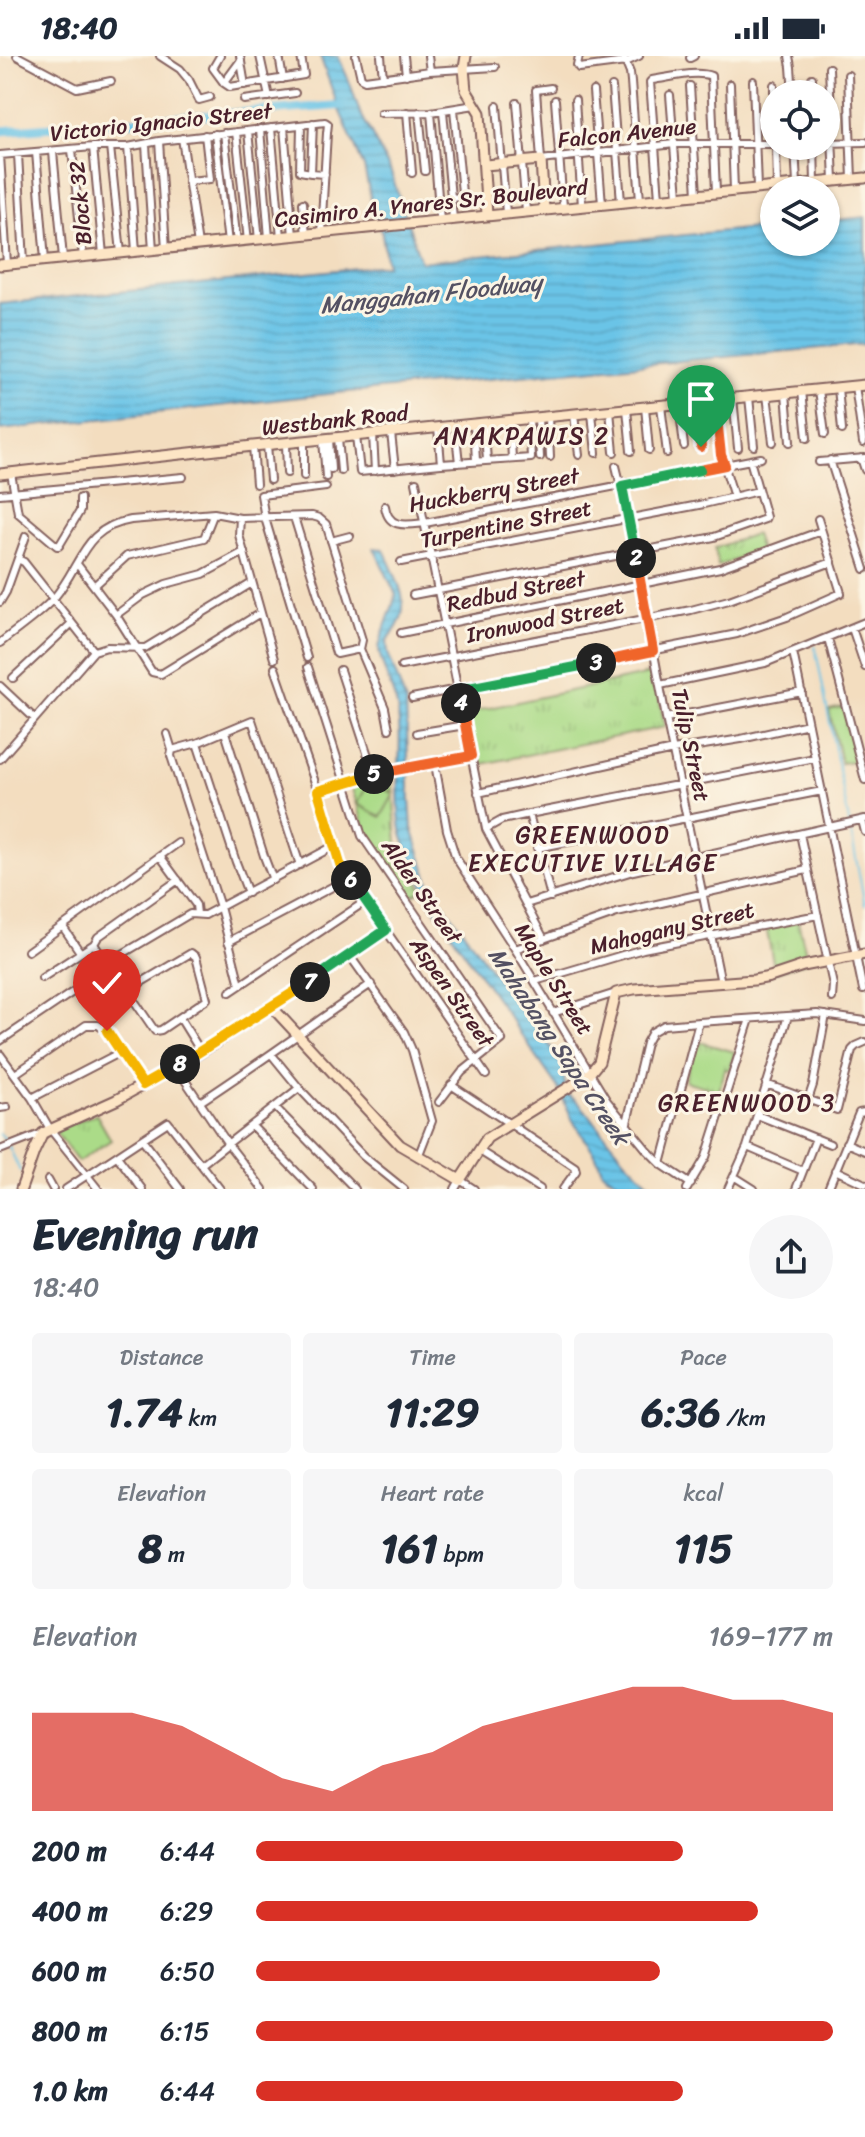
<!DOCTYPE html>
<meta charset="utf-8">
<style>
:root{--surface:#fff;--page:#f6f6f7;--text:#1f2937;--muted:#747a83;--accent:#d93025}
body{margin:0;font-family:Sriracha,sans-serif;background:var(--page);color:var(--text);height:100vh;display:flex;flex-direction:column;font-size:30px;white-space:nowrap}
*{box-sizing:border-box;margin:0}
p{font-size:26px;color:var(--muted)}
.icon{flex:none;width:44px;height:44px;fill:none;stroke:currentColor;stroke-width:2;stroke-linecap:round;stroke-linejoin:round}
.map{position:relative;height:1133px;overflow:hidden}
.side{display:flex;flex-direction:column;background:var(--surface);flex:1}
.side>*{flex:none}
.tools{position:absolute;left:760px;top:24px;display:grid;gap:16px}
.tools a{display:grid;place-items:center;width:80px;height:80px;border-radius:50%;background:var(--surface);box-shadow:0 2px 6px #0004;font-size:40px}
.pin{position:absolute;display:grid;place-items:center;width:68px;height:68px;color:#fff;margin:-82px -34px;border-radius:50% 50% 50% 0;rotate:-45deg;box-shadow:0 0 8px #0007}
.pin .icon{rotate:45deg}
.km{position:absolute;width:40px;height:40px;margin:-20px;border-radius:50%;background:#222;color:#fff;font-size:22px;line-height:40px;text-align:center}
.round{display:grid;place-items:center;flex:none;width:84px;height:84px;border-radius:42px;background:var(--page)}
.headline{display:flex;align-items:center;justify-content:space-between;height:136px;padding:0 32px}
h1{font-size:44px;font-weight:700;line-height:60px}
.stats{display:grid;grid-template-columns:repeat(3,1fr);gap:12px;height:136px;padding:8px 32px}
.stats div{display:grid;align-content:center;border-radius:8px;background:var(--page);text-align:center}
.stats b{font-size:40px;font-weight:700}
.stats small{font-size:22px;font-weight:400}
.stats p{font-size:22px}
.chart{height:224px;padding:16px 32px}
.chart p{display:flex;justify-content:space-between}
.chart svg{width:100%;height:144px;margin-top:8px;fill:var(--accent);opacity:.7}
ul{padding:0 32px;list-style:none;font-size:26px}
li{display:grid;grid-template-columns:128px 96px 1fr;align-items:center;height:60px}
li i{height:20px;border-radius:10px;background:var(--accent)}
.status{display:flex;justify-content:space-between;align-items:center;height:56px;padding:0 40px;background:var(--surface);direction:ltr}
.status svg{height:22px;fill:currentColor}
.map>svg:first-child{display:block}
</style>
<div class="status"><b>18:40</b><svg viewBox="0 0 49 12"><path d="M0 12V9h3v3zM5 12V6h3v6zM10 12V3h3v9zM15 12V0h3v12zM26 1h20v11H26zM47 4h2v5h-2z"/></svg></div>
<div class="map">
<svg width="865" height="1133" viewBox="0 0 865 1133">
<defs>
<pattern id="park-tufts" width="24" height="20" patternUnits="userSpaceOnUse" patternTransform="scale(2)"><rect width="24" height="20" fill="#abdb88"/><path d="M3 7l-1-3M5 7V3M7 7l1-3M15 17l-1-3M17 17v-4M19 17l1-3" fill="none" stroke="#95bc76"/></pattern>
<pattern id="water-rules" width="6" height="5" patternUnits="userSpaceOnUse" patternTransform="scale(2)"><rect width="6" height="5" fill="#6ac4e7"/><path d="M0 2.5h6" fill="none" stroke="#5da8c6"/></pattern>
</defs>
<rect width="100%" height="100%" fill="#fcf5e5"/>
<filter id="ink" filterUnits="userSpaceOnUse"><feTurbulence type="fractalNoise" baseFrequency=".0125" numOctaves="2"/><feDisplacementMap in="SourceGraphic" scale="16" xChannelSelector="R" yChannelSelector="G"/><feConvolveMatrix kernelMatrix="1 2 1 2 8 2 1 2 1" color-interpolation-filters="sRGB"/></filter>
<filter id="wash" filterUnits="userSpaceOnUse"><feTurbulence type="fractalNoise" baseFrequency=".006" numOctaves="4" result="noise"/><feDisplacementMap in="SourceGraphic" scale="32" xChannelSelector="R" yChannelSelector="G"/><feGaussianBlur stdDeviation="1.8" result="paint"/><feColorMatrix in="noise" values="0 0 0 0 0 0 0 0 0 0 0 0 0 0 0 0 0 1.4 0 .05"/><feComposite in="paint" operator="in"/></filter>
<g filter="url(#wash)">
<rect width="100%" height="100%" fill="#f3ddbf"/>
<path fill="url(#park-tufts)" stroke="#7a7d5a" stroke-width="2" d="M755,478l5,17 -42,15 -3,-18z
M654,617l11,54 -188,38 -11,-52z
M843,651l15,53 -17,3 -12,-53z
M388,717l4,3 5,67 26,47 -12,6 -45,-64 -16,-49z
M798,865l10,40 -33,11 -9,-45z
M696,985l39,11 -6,18 -4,-1 -6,22 -34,-10z
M96,1058l15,26 -33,22 -24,-32z"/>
<path fill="#abdb88" stroke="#7a7d5a" stroke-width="2" d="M370,725l24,13 -13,23 -24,-13z"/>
<path fill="url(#water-rules)" stroke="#5a7289" stroke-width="2" d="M320,0h18l12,27 9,27 31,60 31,92 353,-36v16h52v-21l39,-4v127l-528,49 -337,37v-126l387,-39 -5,-31 -8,-20 -10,-47 -24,-55z
M374,492l10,1c13,35 34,58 3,91l1,13 18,50 3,83 3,42 18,57 86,119 38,47 10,20 1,21 15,12 45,55 30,30h-26l-26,-17 -8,-18 -22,-33 -15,-33 -131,-190c-4,-24 -21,-44 -26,-68 -7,-41 3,-83 -4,-123 -3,-15 -19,-49 -18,-59 3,-17 12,-35 17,-53z"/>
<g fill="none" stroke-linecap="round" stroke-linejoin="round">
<path stroke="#6ac4e7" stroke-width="2" d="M815,590l50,259
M0,1078l6,6 14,31"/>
<path stroke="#6ac4e7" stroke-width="9" d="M0,75l346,-26"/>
</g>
</g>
<g filter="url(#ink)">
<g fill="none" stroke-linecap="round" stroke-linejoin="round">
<g stroke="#85625f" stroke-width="10">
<path id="street" d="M17,0l60,32 34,-7
M160,0l20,13 9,11 10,20 11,-3
M220,0l-7,12 11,15 6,4 74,-12 -3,-19
M240,0l5,29
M260,0l9,41
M279,0l4,23
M356,0l5,22 4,2 65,-9 65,-4
M381,0l2,22
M404,0l2,19
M428,0l2,15
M579,0l-2,9 2,3 47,-6 13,-6
M623,0l7,17 1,9 9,118
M789,0l2,11 2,27
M690,2l4,-2
M829,12l5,113
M848,19l4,104
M812,22v16
M753,25l4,107
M224,27l17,-23
M730,28l4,106
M774,29v9
M690,30l7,108
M612,31l9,115
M551,32l-15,2 5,70 133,-16h100
M593,35l9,113
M670,39l8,101
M244,44l51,-7
M555,44l8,107
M575,44l7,106
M517,47l9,108
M497,50l9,107
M443,55l10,108
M407,56l5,61
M419,56l6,59
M431,56l9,108
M381,57l50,-1 44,-7
M313,67l-2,50 14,1
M301,69l-1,46 11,2
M284,71l9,109
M271,72l10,109
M260,73l9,109
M248,75l11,109
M236,76l12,109
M224,77l13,109
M215,78l13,109
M182,82l16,107
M159,85l7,108
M826,87l39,-1
M146,89l7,105
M776,90l1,40
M795,90l2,38
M814,90l1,37
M93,91l10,108
M110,91l11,106
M128,91l8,104
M72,94l11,107
M36,96l9,108
M53,96l10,106
M18,98l6,108
M188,125l22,-2 -5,-44
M451,142l9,-1 2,-4 -8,-84
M659,142l-9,-116 2,-2c17,-2 43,-10 59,-4l5,116
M303,147l3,32
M7,208l-7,-109 93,-8h35l31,-6 166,-19 3,2 -1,9 -6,101
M855,330l8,57
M838,332l4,42
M819,334l6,44
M802,335l5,47
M786,337l4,49
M767,339l6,47
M749,341l5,49
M733,342l5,50
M715,344l6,55 13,42
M697,346l4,45
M679,348l5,42
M661,350l6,47
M645,351l4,43
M627,353l4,42
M610,355l4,41
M592,357l4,40
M574,359l5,40
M548,361l2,40
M538,362l2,39
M510,365l2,38
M484,367l3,37
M474,368l2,37
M455,370l4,37
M438,372l3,36
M391,377l4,36
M373,379l2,36
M356,380l4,36 81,-8 90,-6 -2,-39
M338,382l3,33
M329,383l2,30
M323,384l3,37
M304,385v35
M286,387l1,30
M267,389l3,35
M253,390l3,38
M861,402l4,12
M830,404l35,109
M819,406l46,-4
M616,410l13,53 37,199 55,265
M11,417l7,40 39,33h2l21,-35v-13
M416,426l70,347 58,110
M0,438l183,-17
M385,450c3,23 21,19 40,17l336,-65
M294,461l42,136 1,1 23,-5
M240,462l-1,17 35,124
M331,485l19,-5
M18,503l6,3 70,89
M401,506l303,-58 54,-13
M77,508l39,51 36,57 9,2 99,-61
M94,530l33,-30 77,-18 10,-25
M413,539l301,-58 51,-18 1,-2 -16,-57
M0,546l6,-10 20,-56
M116,559l27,-20 23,-11 37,-10 41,-22
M852,572l13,39
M401,577l319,-65 101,-37
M828,582l37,142
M0,587c17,-14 39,-28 54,-45 28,-33 28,-70 77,-78l83,-7 26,5 72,-2 7,2 7,6 36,116 -2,9
M360,593l25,59 4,21
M793,596l70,338
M307,602l-42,-140 -4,-23 65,-8
M401,610l290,-56 38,-10 103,-38
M308,611l54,169 140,204 -40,32 -23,30
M275,612l43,123 22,73 146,211
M340,614l34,104
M13,622l58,-54
M660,629l105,-22 100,-41
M0,630l34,32
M412,642l325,-64 50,-17 54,-24 -23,-74
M666,662l136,-26
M225,676l40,127 8,21
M417,677l48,-8
M167,678l5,16 -1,6 49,151 20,78
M197,687l39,119 12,31
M172,694l25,-7 55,-23 48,145
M0,703l94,-108 13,-4 38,1 107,-65
M435,708l12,66 9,28 59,91 92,152 40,49 14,14 30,20
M318,735l76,-22 77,-13
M478,737l195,-43 68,-11 67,-15
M529,758l22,83
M862,764l3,12
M486,773l16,-9 27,-6 286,-56
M800,778l33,151 -1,13
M537,792l285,-57
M160,800l36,49 1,9
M526,848l107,-33 232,-52
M63,871l17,25
M228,886l121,-64
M94,888l11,17 4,1 81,-48 15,1 129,-69
M515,893l102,-36 190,-43
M28,895l150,-108
M191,897l5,4 11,42 -46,31 -6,1 -26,-38 1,-4z
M350,900l54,76 8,18 20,71 -14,36
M42,922l52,-34 4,-7 80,-57
M535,925l108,-32 175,-34
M230,936l136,-91
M271,950l79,-50 36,-26
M553,957l63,-20
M180,962l21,34
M0,985l86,-58
M0,998l32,44 18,31 48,60
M272,999l27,33 64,68 41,33
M176,1011l52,77 35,45
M15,1018l71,-49h12l9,6 36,54
M766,1028l71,26 15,-60 4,-4 9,-4
M451,1029l124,82 1,4 -13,18
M32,1042l89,-46
M808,1044l5,-15 13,-70
M200,1046c58,-38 114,-79 171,-118
M275,1051l80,82
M0,1052l7,-1
M757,1059l73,29
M252,1070l61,63
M626,1071l20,-84 6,-11 12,-7 35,-3 118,-8 48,7
M143,1084l37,49
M846,1087l19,8
M747,1091l56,24
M0,1094l43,-17
M478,1094l62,39
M117,1100l25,33
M202,1108l97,-76
M661,1108l38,-142
M835,1114l30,14
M735,1121l19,12
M48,1124l5,9
M66,1133l102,-67 52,67
M455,1133l5,-9 14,9
M687,1133l19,-32 44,-138
M728,1133l19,-42 41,-131
M796,1133l20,-51
M828,1133l31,-76 6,-1"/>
</g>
<g stroke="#85625f" stroke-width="13">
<path id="secondary" d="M466,0l-2,12 2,22 14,23 7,102
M485,109l56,-5 3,49
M0,209l865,-87
M0,418l253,-28 612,-61
M21,1133l13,-37 9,-19 73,-33 27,-15 58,-33 70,-46 129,139 60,35 27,-42 87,-54 16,-11 9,-11 17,-69 18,-4 120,-9 16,-3 33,-11 62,-12"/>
</g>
<use href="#street" stroke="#fff" stroke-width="6"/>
<use href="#secondary" stroke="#fde5c5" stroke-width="9"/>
</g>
</g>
<g fill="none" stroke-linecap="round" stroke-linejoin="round" filter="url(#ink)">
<g stroke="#fff" stroke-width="16">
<path id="split-1" d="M700,414l25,-5 -4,-10 -6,-55 -18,2 4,45"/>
</g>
<g stroke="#fff" stroke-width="16">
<path id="split-2" d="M636,502l-14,-72 78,-16"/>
</g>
<g stroke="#fff" stroke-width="16">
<path id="split-3" d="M596,607l57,-12 -17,-93"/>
</g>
<g stroke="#fff" stroke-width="16">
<path id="split-4" d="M461,647l-3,-13 138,-27"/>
</g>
<g stroke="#fff" stroke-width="16">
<path id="split-5" d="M374,718l97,-18 -10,-53"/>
</g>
<g stroke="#fff" stroke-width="16">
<path id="split-6" d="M351,824l-11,-16 -22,-73 56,-17"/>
</g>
<g stroke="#fff" stroke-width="16">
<path id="split-7" d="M310,926l76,-52 -35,-50"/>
</g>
<g stroke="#fff" stroke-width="16">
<path id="split-8" d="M180,1008l130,-82"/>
</g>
<g stroke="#fff" stroke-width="16">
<path id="split-9" d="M107,975l36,54 37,-21"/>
</g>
<use href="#split-1" stroke="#f0652b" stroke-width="10"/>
<use href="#split-2" stroke="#22a559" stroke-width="10"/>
<use href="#split-3" stroke="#f0652b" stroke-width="10"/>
<use href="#split-4" stroke="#22a559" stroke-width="10"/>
<use href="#split-5" stroke="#f0652b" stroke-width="10"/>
<use href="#split-6" stroke="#f5b400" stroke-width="10"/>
<use href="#split-7" stroke="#22a559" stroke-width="10"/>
<use href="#split-8" stroke="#f5b400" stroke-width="10"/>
<use href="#split-9" stroke="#f5b400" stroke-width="10"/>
</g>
<g text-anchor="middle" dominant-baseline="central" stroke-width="6" stroke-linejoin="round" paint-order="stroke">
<g font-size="22" fill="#4a1f2b" stroke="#fcf5e5">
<text transform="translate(161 66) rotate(-6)">Victorio Ignacio Street</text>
<text transform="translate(627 77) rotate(-6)">Falcon Avenue</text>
<text transform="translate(80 147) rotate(-95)">Block 32</text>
<text transform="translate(431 147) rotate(-6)">Casimiro A. Ynares Sr. Boulevard</text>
<text transform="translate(335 364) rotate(-6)">Westbank Road</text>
<text transform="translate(494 434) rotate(-10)">Huckberry Street</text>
<text transform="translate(506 468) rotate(-11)">Turpentine Street</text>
<text transform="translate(516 535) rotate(-11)">Redbud Street</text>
<text transform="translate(545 564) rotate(-11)">Ironwood Street</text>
<text transform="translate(691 689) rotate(78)">Tulip Street</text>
<text transform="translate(422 835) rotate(55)">Alder Street</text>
<text transform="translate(672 872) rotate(-13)">Mahogany Street</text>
<text transform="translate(554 923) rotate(58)">Maple Street</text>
<text transform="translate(452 936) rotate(55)">Aspen Street</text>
</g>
<g font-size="24" font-style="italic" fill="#545163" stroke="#fcf5e5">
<text transform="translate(431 238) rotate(-6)">Manggahan Floodway</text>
<text transform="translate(559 990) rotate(56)">Mahabang Sapa Creek</text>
</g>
<g font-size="24" letter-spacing="2" fill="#4a1f2b" stroke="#fcf5e5">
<text x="522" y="380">ANAKPAWIS 2</text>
<text x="593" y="779">GREENWOOD<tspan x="593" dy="28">EXECUTIVE VILLAGE</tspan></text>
<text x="747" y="1047">GREENWOOD 3</text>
</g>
</g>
</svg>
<div class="tools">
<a><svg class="icon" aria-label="locate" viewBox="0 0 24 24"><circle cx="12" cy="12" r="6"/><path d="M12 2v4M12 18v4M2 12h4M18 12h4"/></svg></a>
<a><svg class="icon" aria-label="layers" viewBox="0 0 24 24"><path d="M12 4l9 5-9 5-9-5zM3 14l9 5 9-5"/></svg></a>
</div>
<div class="pin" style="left:701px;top:391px;background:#1e9e55"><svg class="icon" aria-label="arrive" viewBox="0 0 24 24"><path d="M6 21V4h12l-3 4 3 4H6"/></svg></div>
<div class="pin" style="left:107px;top:975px;background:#d93025"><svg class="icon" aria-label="check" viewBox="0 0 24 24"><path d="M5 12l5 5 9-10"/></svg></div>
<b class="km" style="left:636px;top:502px">2</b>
<b class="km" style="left:596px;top:607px">3</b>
<b class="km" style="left:461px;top:647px">4</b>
<b class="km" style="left:374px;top:718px">5</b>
<b class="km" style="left:351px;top:824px">6</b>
<b class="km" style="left:310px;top:926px">7</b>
<b class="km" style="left:180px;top:1008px">8</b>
</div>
<section class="side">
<div class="headline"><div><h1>Evening run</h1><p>18:40</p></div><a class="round"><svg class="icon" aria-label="share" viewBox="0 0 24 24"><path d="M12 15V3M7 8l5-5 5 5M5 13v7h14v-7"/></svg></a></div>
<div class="stats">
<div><p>Distance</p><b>1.74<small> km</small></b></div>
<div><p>Time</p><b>11:29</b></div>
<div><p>Pace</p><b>6:36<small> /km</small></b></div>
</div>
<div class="stats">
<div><p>Elevation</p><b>8<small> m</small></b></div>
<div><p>Heart rate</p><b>161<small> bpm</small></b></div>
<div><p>kcal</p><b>115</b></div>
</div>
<div class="chart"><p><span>Elevation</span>169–177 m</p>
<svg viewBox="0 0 160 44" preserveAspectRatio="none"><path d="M0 44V14L10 14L20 14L30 18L40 26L50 34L60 38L70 30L80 26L90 18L100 14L110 10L120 6L130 6L140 10L150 10L160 14V44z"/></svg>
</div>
<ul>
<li><b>200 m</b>6:44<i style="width:74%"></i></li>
<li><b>400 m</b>6:29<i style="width:87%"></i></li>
<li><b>600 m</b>6:50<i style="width:70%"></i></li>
<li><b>800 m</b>6:15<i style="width:100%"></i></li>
<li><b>1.0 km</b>6:44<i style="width:74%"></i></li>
</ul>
</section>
